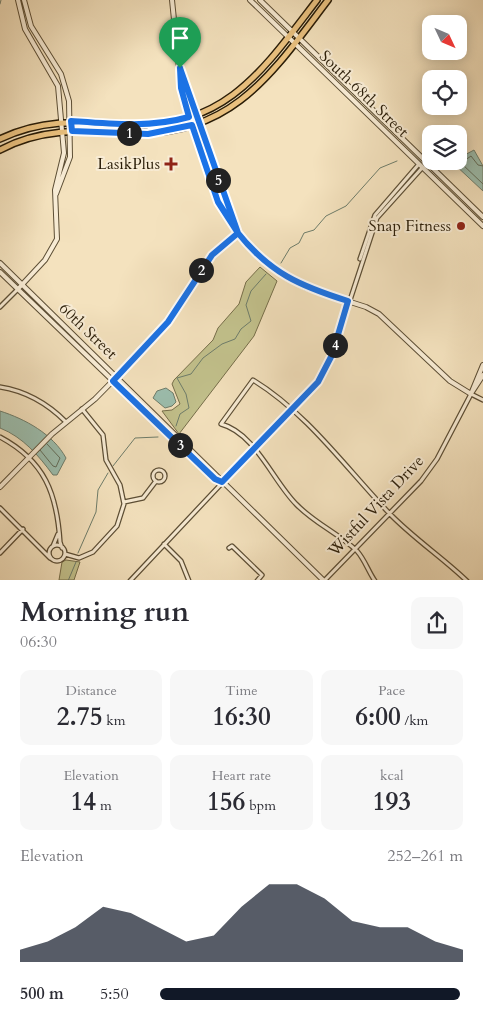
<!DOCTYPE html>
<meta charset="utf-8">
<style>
:root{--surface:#fff;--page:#f7f7f7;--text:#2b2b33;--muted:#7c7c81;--accent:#111827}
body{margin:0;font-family:Cardo,serif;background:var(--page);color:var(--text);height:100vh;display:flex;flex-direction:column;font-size:19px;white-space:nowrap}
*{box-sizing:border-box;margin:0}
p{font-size:16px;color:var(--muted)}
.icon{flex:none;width:28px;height:28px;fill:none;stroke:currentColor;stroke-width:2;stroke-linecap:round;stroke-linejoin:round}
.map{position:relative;height:580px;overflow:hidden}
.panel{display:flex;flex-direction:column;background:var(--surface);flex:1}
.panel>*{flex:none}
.needle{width:32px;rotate:134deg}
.fabs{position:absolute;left:422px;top:15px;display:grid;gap:10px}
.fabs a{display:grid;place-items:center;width:45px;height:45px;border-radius:10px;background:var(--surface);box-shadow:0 2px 12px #0003;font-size:25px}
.pin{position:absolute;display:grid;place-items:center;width:42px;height:42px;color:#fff;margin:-51px -21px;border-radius:50% 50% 50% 0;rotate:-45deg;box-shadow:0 0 5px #0007}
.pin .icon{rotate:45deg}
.km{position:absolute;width:25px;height:25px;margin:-12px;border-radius:50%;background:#222;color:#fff;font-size:14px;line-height:25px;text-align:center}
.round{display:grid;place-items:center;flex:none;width:52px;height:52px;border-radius:10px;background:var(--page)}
.summary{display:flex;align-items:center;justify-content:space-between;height:85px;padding:0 20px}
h1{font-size:28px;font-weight:700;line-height:38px}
.metrics{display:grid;grid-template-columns:repeat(3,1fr);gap:8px;height:85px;padding:5px 20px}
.metrics div{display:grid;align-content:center;border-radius:10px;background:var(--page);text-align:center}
.metrics b{font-size:25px;font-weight:700}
.metrics small{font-size:14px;font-weight:400}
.metrics p{font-size:14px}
.chart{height:140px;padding:10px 20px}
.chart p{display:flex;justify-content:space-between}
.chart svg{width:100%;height:90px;margin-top:5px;fill:var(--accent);opacity:.7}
ul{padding:0 20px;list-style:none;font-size:16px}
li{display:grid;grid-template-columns:80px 60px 1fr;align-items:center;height:38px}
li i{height:12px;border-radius:6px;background:var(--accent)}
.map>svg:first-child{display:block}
</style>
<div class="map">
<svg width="483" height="581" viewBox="0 0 483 581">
<rect width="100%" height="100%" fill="#f4e2be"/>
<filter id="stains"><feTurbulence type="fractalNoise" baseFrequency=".004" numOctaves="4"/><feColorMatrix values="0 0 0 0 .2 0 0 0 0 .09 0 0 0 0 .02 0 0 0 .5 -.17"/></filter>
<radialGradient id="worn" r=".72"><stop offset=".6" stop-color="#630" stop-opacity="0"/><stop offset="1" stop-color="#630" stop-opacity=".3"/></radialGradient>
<path fill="#c2c18c" stroke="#766e4a" d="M260,267l17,14 -23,55 -75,98 -17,-23 10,-1 8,-6 -8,-20 2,-4 39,-40 5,-12 21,-24 7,-22z
M66,560l14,2 -6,18h-15l3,-18z"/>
<path fill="#9cbeae" stroke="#6e7d6b" d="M474,150l9,16v25l-30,-28 6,-2v-3z
M166,388l7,5 3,9 -4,4 -7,2 -12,-10 4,-7z
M0,411c25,8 53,23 66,47l-9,17h-4c-14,-19 -30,-38 -53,-47z"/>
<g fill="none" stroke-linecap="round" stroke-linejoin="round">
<path stroke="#626d5a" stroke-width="1" d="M483,166l-5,-1 -7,-9 -10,7 22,21
M40,450l13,16 3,1 4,-9 -13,-14"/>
<path stroke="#6e7d6b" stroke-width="1" d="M0,4l1,-4
M281,263l9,-15 9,-5 5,-10 10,-3 12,-14 20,-10 34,-38 17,-7
M176,426l4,-12 9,-6 -3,-14 -9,-16 14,-4 12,-16 19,-14 13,-5 6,-10 10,-8 -5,-16 5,-14 15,-17
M113,466l22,-28 23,-1
M78,553l18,-41 2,-22 10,-17
M68,581l8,-19"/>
<g stroke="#5c4e35" stroke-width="5.5">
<path id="minor" d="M360,259l15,-44 44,-51
M0,307l18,-18
M0,387c26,4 47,16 66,35
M0,437c45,24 57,57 60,105l2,6
M153 476a6 6 0 1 1 12 0a6 6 0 1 1-12 0Z
M124,502l19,-4 13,-17
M0,508l50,50
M164,544l17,17 8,20
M49 553a8 8 0 1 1 16 0a8 8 0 1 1-16 0Z
M53,546l5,-12
M229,548l3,-2 30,29 -5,6
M0,553l23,-24
M65,554l14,4 14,-6 24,-26 7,-22 -4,-19 -14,-25 -3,-25 -21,-26
M130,581l188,-200 14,-26 45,-137 45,-50
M324,581l97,-100 16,-22 34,-65 12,6
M375,581c-7,-10 -10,-21 -18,-30 -19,-18 -43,-28 -61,-47 -23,-23 -41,-71 -75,-80l32,-44c54,33 93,88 136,133 24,25 53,44 78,68"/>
</g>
<g stroke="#5c4e35" stroke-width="6">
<path id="tertiary" d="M18,0l7,29 33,57 6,67 -9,37 2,49 -12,21 -27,29
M24,0l7,26 30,48 8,27 1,56 -14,37
M172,0l9,88 7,24 30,90 14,23 24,29 29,23 22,11 59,19 13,7 71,67 21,13
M250,0l233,226
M260,0l223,217
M182,75l55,153
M0,263l324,318
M0,272l215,207 6,2
M472,392l11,-17
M471,394l12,-29
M0,487l52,-53 43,-35 65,-66 48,-74 15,-15 15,-11"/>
</g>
<g stroke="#291c07" stroke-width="8">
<path id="primary" d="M0,139c44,-21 80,-17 127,-14 98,5 137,-56 190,-125
M0,150c43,-23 84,-19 130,-17 102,5 144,-62 198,-133"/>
</g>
<use href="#minor" stroke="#f8ecd5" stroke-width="3"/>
<use href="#tertiary" stroke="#f8ecd5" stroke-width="4"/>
<use href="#primary" stroke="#eac17f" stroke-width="5"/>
</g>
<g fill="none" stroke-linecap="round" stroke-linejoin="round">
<g stroke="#fff" stroke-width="10">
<path id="route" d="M180,68l1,20 8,29c-39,11 -78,7 -118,4l1,10 76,3 44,-9 26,77 20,31 -26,22 -44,67 -55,59 102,98 7,3 96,-100 14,-27 16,-54c-48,-15 -78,-28 -110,-68l-58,-165"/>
</g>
<use href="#route" stroke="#1a73e8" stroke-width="6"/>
</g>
<g fill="#8f2418" stroke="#f8ecd5" stroke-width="2">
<path d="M168.5 156.5h5v5h5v5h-5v5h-5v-5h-5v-5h5z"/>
<circle cx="461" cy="226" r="5"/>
</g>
<g text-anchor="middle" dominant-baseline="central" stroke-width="4" stroke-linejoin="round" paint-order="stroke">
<g font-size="16" fill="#291c07" stroke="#f8ecd5">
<text transform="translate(364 94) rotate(44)">South 68th Street</text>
<text transform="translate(88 331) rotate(44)">60th Street</text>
<text transform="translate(376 506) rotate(-47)">Wistful Vista Drive</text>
</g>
<g font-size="16" fill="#291c07" stroke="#f8ecd5" text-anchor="end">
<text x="160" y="164">LasikPlus</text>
<text x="451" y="226">Snap Fitness</text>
</g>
</g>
<rect width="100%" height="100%" filter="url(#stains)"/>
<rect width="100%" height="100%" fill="url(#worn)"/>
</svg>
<div class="fabs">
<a><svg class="needle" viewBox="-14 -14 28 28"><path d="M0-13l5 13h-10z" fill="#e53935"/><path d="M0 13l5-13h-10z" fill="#7c7c81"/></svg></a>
<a><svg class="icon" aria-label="locate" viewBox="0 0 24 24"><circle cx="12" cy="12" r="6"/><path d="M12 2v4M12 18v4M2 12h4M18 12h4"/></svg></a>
<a><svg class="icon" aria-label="layers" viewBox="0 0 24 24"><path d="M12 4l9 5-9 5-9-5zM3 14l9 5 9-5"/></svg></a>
</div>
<div class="pin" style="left:180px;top:68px;background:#1e9e55"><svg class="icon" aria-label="arrive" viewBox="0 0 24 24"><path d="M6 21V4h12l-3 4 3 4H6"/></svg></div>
<b class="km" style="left:129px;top:133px">1</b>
<b class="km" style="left:201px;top:270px">2</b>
<b class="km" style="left:180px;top:445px">3</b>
<b class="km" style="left:335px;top:345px">4</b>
<b class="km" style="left:218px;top:180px">5</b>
</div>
<section class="panel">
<div class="summary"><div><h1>Morning run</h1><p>06:30</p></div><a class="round"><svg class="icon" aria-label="share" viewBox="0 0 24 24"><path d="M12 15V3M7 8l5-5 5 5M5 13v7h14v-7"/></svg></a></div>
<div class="metrics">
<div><p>Distance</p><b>2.75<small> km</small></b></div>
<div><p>Time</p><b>16:30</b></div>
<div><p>Pace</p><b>6:00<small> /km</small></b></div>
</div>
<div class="metrics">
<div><p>Elevation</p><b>14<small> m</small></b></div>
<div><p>Heart rate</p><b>156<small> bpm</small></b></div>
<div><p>kcal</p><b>193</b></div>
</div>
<div class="chart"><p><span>Elevation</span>252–261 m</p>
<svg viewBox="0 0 160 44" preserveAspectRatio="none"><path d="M0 44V38L10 34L20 27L30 17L40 20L50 27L60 34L70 31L80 17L90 6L100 6L110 13L120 24L130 27L140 27L150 34L160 38V44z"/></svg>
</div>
<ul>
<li><b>500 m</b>5:50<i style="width:99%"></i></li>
</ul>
</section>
